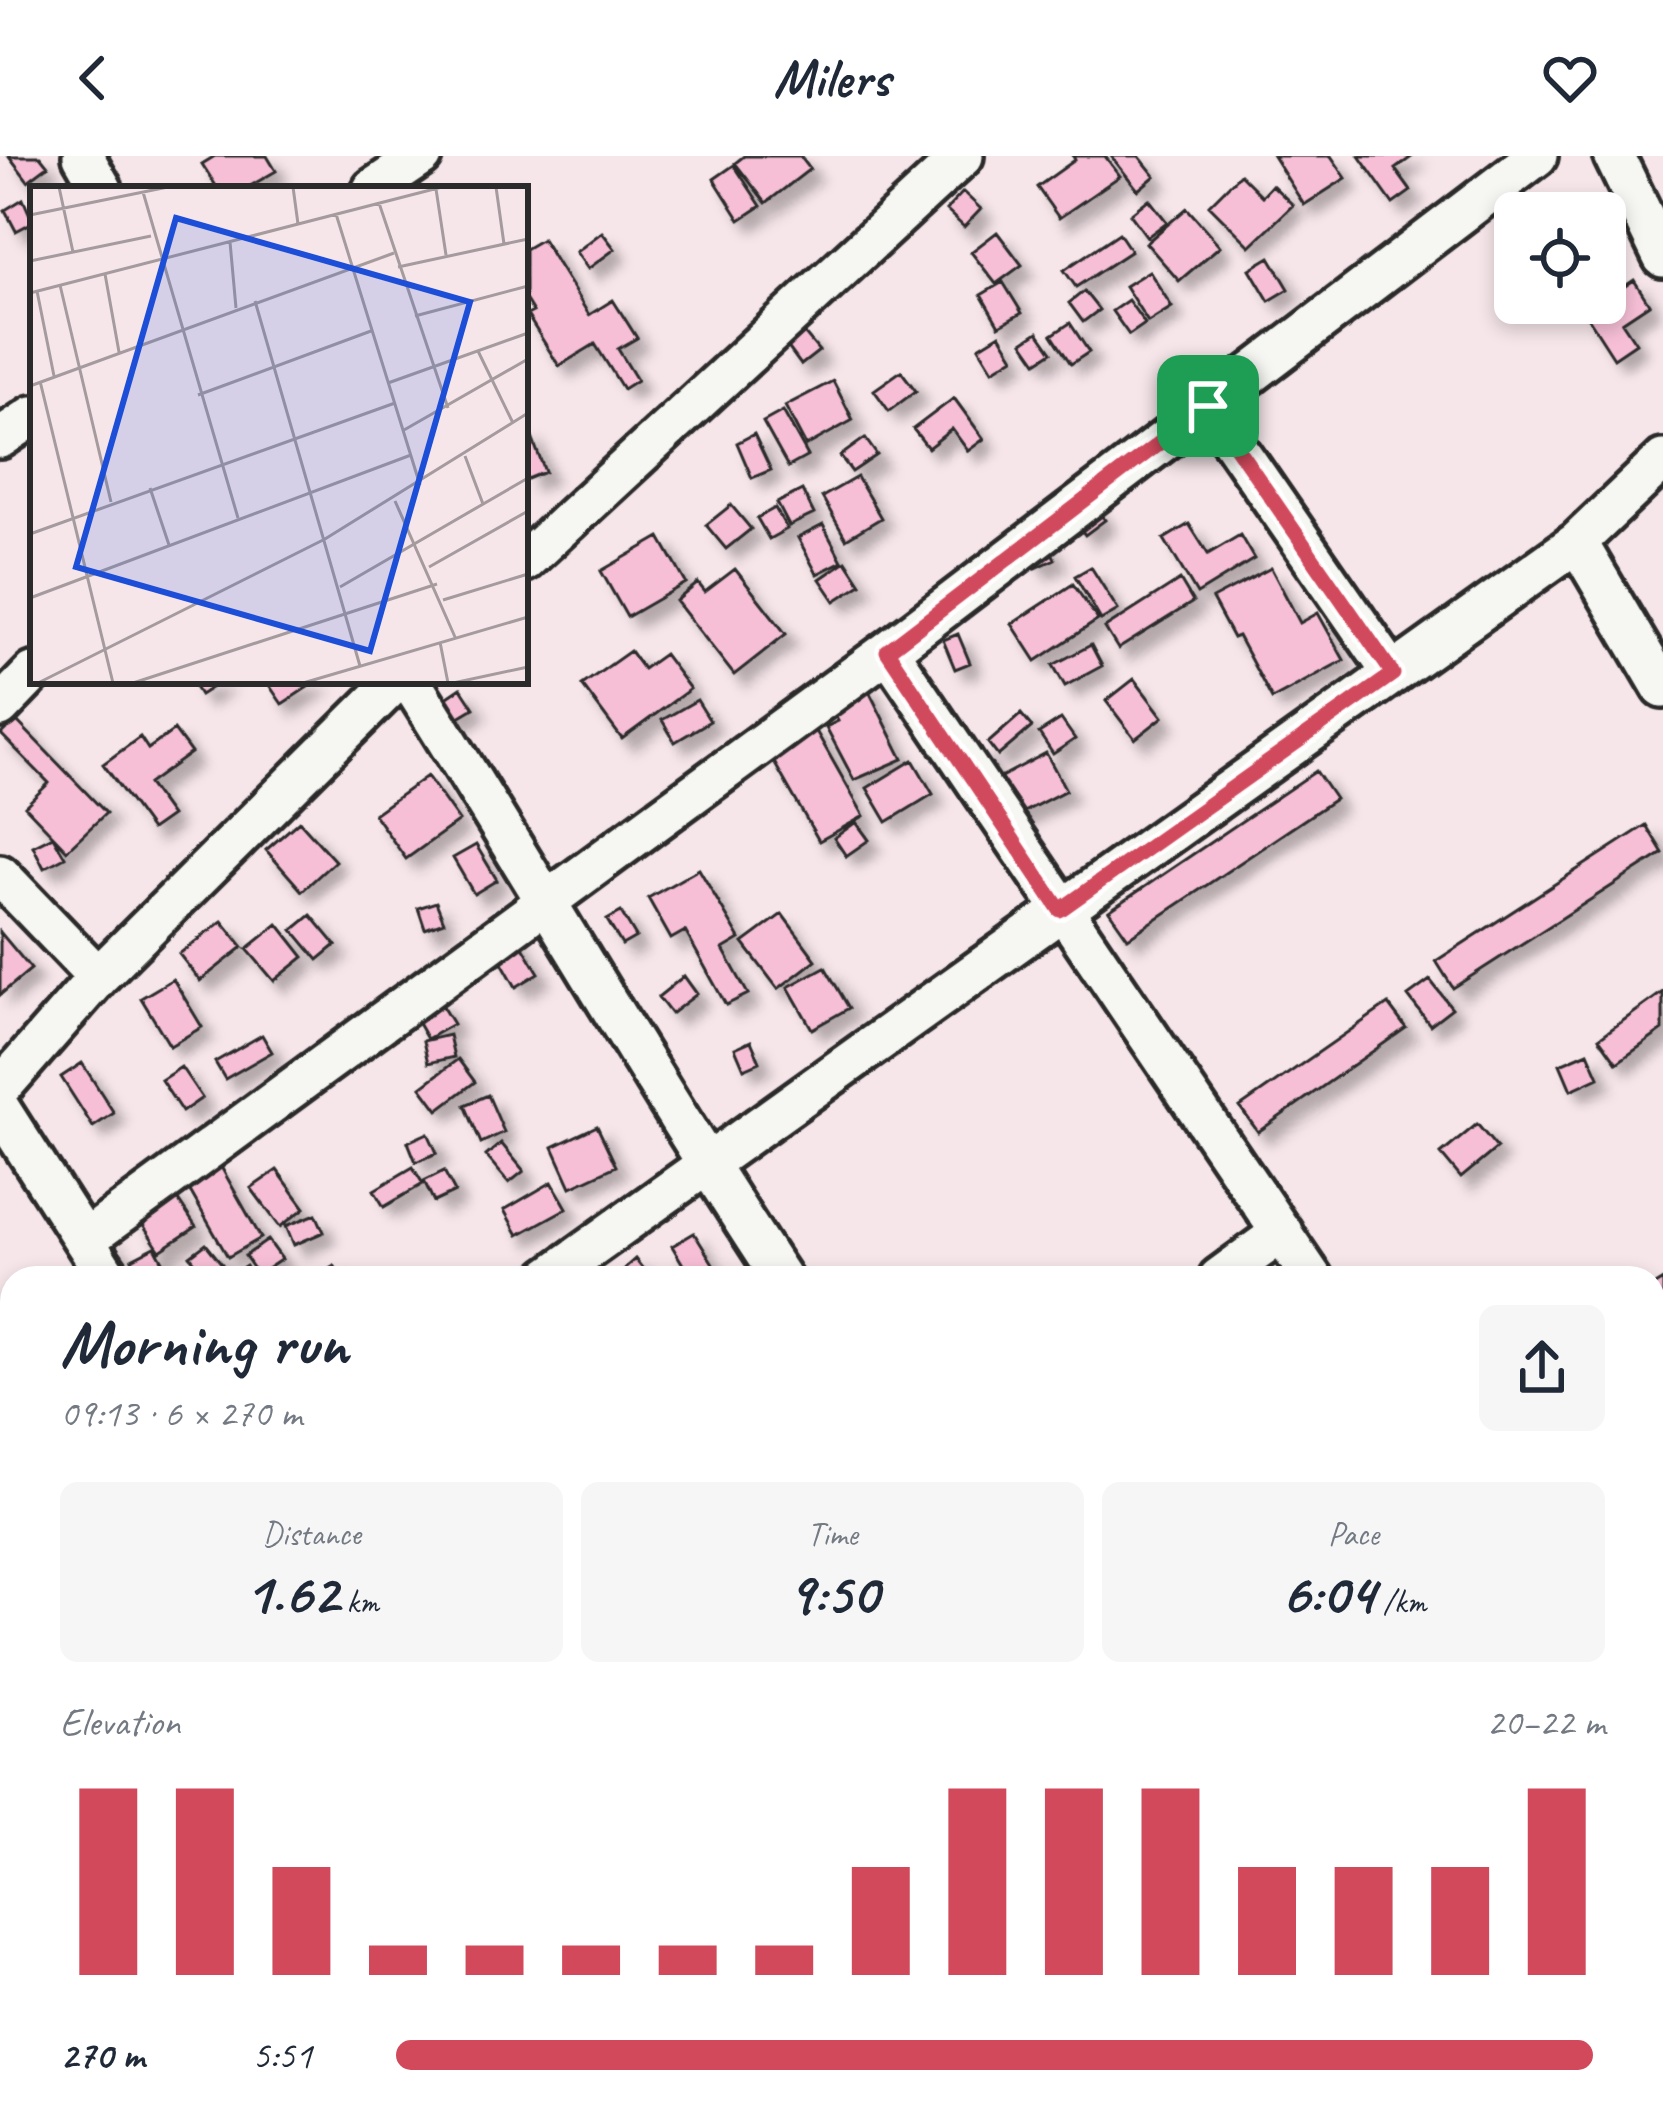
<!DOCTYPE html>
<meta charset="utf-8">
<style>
:root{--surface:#fff;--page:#f6f6f7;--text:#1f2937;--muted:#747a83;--accent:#d1495b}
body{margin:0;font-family:Caveat,sans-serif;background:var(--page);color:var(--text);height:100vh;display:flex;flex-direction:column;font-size:45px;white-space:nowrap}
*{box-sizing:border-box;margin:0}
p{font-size:39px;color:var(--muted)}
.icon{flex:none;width:66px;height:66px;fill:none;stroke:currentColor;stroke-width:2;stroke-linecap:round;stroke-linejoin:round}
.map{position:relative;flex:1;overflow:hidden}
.drawer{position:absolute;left:0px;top:1110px;width:1665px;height:858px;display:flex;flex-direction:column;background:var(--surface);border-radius:36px 36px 0 0;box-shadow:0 6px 18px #0003}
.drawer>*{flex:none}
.buttons{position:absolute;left:1494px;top:36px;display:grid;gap:24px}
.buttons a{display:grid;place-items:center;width:132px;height:132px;border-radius:18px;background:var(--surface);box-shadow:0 6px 18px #0003;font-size:60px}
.pin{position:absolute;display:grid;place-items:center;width:102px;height:102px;color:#fff;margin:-51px;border-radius:24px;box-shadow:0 6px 18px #0006}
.round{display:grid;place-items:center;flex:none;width:126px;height:126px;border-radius:18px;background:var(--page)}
.headline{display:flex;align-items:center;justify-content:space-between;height:204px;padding:0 60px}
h1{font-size:66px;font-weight:700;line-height:90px}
.figures{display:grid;grid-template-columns:repeat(3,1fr);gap:18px;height:204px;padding:12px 60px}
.figures div{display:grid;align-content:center;border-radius:18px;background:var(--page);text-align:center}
.figures b{font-size:60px;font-weight:700}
.figures small{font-size:33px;font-weight:400}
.figures p{font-size:33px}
.chart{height:336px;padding:24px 60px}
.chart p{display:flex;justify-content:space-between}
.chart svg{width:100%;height:216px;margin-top:12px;stroke:var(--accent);stroke-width:6}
ul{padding:0 60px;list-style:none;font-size:39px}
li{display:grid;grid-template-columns:192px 144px 1fr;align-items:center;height:90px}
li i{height:30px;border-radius:15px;background:var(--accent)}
header{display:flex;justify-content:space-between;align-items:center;height:156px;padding:0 60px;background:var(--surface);font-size:54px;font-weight:700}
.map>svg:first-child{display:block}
</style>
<header><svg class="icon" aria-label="back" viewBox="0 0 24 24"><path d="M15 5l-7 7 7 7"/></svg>Milers<svg class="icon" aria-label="heart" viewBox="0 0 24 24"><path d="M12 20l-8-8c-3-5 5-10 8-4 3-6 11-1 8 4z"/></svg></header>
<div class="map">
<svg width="1663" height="1968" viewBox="0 0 1663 1968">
<defs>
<filter id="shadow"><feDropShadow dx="11" dy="11" stdDeviation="6" flood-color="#0004"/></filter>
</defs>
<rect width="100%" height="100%" fill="#f6e6ea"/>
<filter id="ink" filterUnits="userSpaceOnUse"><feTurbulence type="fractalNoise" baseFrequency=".00833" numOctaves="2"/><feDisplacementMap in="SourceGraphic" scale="24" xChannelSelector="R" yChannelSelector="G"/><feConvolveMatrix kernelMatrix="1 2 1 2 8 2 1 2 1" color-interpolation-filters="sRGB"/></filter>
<g filter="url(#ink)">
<path fill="#f6bfd6" stroke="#2b2b2b" stroke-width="3" filter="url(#shadow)" d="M9,0h31l8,10 -20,15z
M215,0h52l9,15 -31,18h-27l-16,-25z
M744,0h56l10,13 -44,34 -31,-40z
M1073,0h32l15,20 -61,42 -22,-31 38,-27z
M1111,0h28l16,20 -17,14z
M1273,0h58l15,22 -42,27z
M1359,0h54l-18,13 16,22 -18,13z
M734,9l27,41 -21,14 -26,-41z
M1240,18l22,22 10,-11 21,20 -43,41 -41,-41z
M963,36l18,17 -17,18 -18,-17z
M23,43l10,23 -17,9 -11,-21z
M1149,43l18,23 -20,15 -17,-23z
M1187,52l33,38 -41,35 -33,-38z
M602,76l13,17 -27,20 -12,-17z
M997,76l25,33 -26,19 -25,-32z
M1119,77l12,18 -55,36 -12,-17z
M542,83l47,76 24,-15 24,38 -19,11 19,31 -14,9 -28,-45 -36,22 -32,-51 6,-3 -8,-13v-50z
M1270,101l19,32 -20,12 -19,-32z
M1149,115l23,36 -24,15 -23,-36z
M1634,124l15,24 -27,18 14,21 -22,15 -29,-45z
M1003,126l19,31 -23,13 -18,-31z
M1084,135l15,19 -16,12 -14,-19z
M1128,144l17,24 -16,11 -17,-24z
M1070,167l19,29 -18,12 -19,-29z
M1038,176l14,20 -15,10 -14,-20z
M804,177l15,18 -18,14 -14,-19z
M1000,178l14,23 -21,13 -14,-23z
M901,215l15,20 -27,20 -15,-21z
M833,225l20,39 -47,26 -21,-40z
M954,242l30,41 -16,12 -16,-22 -24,19 -15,-19z
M783,255l25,45 -20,11 -25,-45z
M530,276l15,40 -20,8v-46z
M754,278l17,36 -19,8 -15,-35z
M865,282l12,17 -25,17 -12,-16z
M857,321l24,41 -35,21 -24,-42z
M802,334l12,24 -25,12 -12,-23z
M1092,347l13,17 -20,15 -13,-17z
M731,349l20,24 -25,20 -20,-24z
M775,352l12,21 -18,10 -12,-21z
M1189,368l19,30 32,-19 14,24 -57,35 -33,-55z
M823,369l19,36 -25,13 -19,-36z
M660,381l26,46 -59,34 -26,-46z
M1047,385l8,18 -19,9 -9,-18z
M846,405l15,23 -26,17 -15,-22z
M1091,411l27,43 -17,10 -26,-44z
M1271,412l29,55 18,-10 26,47 -72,39 -34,-63 -5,2 -21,-39z
M735,413l51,65 -52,41 -58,-74 22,-18 7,9z
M1180,424l13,22 -75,47 -13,-21z
M1073,428l25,36 -62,41 -24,-37z
M958,478l12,29 -15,6 -12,-29z
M1091,489l11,21 -37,20 -12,-21z
M630,495l13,18 21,-15 26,35 -68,50 -40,-54z
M1134,523l29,38 -28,22 -29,-38z
M191,525h31l-22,14z
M275,525h42l-35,23 -13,-19z
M864,525l39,78 -49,21 -28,-53 12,-6 -11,-21z
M461,532l13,20 -20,12 -12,-19z
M697,544l13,21 -35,21 -13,-22z
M1021,558l11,13 -34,29 -10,-13z
M1061,563l14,20 -22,15 -14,-21z
M16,564l90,93 -39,37 -42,-44 24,-23 -48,-49z
M812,568l52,92 -45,25 -52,-91z
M174,574l17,23 -43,31 23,32 -20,14 -48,-66 37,-27 8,12z
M981,592l16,31 49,-26 20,37 -58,30 -36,-67z
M913,604l20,34 -46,28 -20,-34z
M1316,615l19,28 -207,139 -19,-27z
M427,620l32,45 -53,38 -32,-45z
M299,665l36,40 -33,30 -36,-41z
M856,666l13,18 -23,16 -12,-18z
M1646,669l17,28 -210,135 -17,-27z
M53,680l12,21 -21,11 -11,-22z
M476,689l21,35 -23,14 -21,-36z
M699,713l41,70 -17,10 25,45 -22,11 -41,-74 -14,8 -23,-41z
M436,746l8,20 -19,7 -7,-21z
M621,756l15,25 -14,8 -15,-25z
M782,758l34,46 -38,29 -35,-46z
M311,759l25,30 -18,15 -25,-30z
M222,765l21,26 -43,34 -21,-27z
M509,767l30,50 -23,14 -29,-51z
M278,768l26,33 -30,24 -27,-32z
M0,776l31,37 -31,26z
M825,811l24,41 -37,21 -24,-42z
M684,820l13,18 -26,20 -13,-17z
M173,823l29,48 -32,19 -29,-48z
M1430,824l22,28 -22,17 -22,-29z
M1663,836v38l-46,33 -18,-25z
M437,842l16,26 -26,15 -15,-26z
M1388,848l18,24 -148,104 -18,-25z
M262,879l10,17 -47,27 -10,-17z
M449,879l5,22 -26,6 -5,-22z
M751,885l9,21 -16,7 -9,-21z
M1588,896l11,25 -28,13 -11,-26z
M458,903l17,23 -37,28 -17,-23z
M82,907l32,50 -21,14 -32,-50z
M181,911l21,31 -20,14 -21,-32z
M488,939l16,37 -23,11 -16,-38z
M1477,968l20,24 -36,30 -20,-24z
M597,970l19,40 -45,21 -18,-40z
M428,977l9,20 -21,9 -8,-20z
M501,987l23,28 -15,12 -23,-27z
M220,1009l41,73 -33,19 -42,-73z
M413,1011l10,17 -39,23 -10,-17z
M277,1014l28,38 -25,19 -29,-39z
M444,1015l11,21 -21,10 -10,-21z
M552,1026l15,26 -49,27 -14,-25z
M170,1032l26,39 -36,24 -26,-39z
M316,1058l8,18 -30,13 -8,-19z
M694,1077l28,45h-31l-19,-32z
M108,1078l30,44h-28z
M268,1084l14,19 -24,16 -13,-19z
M206,1088l16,20 -16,12 -16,-20z
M155,1091l17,31h-30l-10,-19z
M635,1103l15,19h-29l-3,-4z
M334,1109l8,13h-29z
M246,1110l7,12h-23l-1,-1z
M1663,1124v30l-10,6v-30z
M1653,1304l10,15v12l-10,6z
M1663,1422v44l-10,5v-44z
M1663,1473v51l-10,5v-51z
M1663,1552v84l-10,-14v-64z
M12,1683v53l-12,-25v-22z
M0,1831l12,14 -12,12z
M129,1956h67l8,12h-68z
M298,1956h13l9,12h-34z
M519,1956h49l-19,12h-22z
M889,1956h47l6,10 -63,2 -3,-5z
M1005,1956h24l3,7 -21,5z
M1352,1956h25l4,12h-41l-2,-7z
M1473,1958l3,10h-33z"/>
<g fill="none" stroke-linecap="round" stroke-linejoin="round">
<g stroke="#2b2b2b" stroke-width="48">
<path id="street" d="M83,0l19,33
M1614,0l49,101
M373,33l49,-33
M1208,250l185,268
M0,282l33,-22
M1577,386l86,146
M525,405l438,-405
M888,495l424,627
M410,525c125,198 242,401 371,597
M0,551l33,-34
M0,719l98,102
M0,933l98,-112 298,-296
M0,953l108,169
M85,1084l803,-589 649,-495
M548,1122l1029,-736 86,-82
M1219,1122l63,-46
M1653,1265l10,-8
M0,1344l12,-11
M0,1435l12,16
M0,1642l12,-9
M1653,1647l10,16
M1653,1740l10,-6
M371,1956l8,12
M9,1968l20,-12
M687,1968l16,-12
M1269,1968l20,-12"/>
</g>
<use href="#street" stroke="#f6f6f2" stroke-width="39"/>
</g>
</g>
<g fill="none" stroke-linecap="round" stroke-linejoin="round" filter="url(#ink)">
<g stroke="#fff" stroke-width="24">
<path id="route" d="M1208,250l185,268 -333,236 -173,-259z"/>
</g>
<use href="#route" stroke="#d1495b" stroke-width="15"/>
</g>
<g transform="translate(30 30)">
<rect width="498" height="498" fill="#f6e6ea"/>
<path fill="none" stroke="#a59b9e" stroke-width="3" d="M29,1l14,65M263,1l5,37M466,1l8,57M406,3l10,66M113,6l95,326M349,17l69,205M306,28l84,271M0,29l138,-28M200,56l6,66M0,75l121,-25M368,81l130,-28M75,88l14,78M30,99l51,217M7,105l17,85M0,107l412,-106M225,115l105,365M385,130l113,-30M448,165l35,72M10,195l73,302M358,197l140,-50M0,200l364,-133M168,209l173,-64M374,244l124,-71M435,270l18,48M120,302l19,57M365,315l60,136M0,348l365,-131M399,381l99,-56M310,401l188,-109M0,412l381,-143M413,414l85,-26M410,456l8,41M8,497l287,-144 203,-126M103,497l304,-99M273,497l225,-66M423,497l75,-16"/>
<path fill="#1d4ed8" fill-opacity="0.15" stroke="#1d4ed8" stroke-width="6" d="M146,32l294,84 -100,349 -294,-84z"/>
<rect width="498" height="498" fill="none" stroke="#2b2b2b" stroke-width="6"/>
</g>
</svg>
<div class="buttons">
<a><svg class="icon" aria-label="locate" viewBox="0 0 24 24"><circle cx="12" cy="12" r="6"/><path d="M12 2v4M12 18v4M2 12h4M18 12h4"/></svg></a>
</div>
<div class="pin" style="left:1208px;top:250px;background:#1e9e55"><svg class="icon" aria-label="arrive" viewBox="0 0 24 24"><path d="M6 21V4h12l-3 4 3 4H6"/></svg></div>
<section class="drawer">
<div class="headline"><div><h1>Morning run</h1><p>09:13 · 6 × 270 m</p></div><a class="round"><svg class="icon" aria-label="share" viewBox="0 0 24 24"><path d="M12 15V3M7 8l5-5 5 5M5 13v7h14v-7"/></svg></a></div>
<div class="figures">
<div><p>Distance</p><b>1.62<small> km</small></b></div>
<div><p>Time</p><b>9:50</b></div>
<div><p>Pace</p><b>6:04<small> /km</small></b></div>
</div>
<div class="chart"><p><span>Elevation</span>20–22 m</p>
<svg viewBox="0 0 160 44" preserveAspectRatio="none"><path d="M5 44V6M15 44V6M25 44V22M35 44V38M45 44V38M55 44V38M65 44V38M75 44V38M85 44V22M95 44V6M105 44V6M115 44V6M125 44V22M135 44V22M145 44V22M155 44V6"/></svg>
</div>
<ul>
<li><b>270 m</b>5:51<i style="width:99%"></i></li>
</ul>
</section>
</div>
